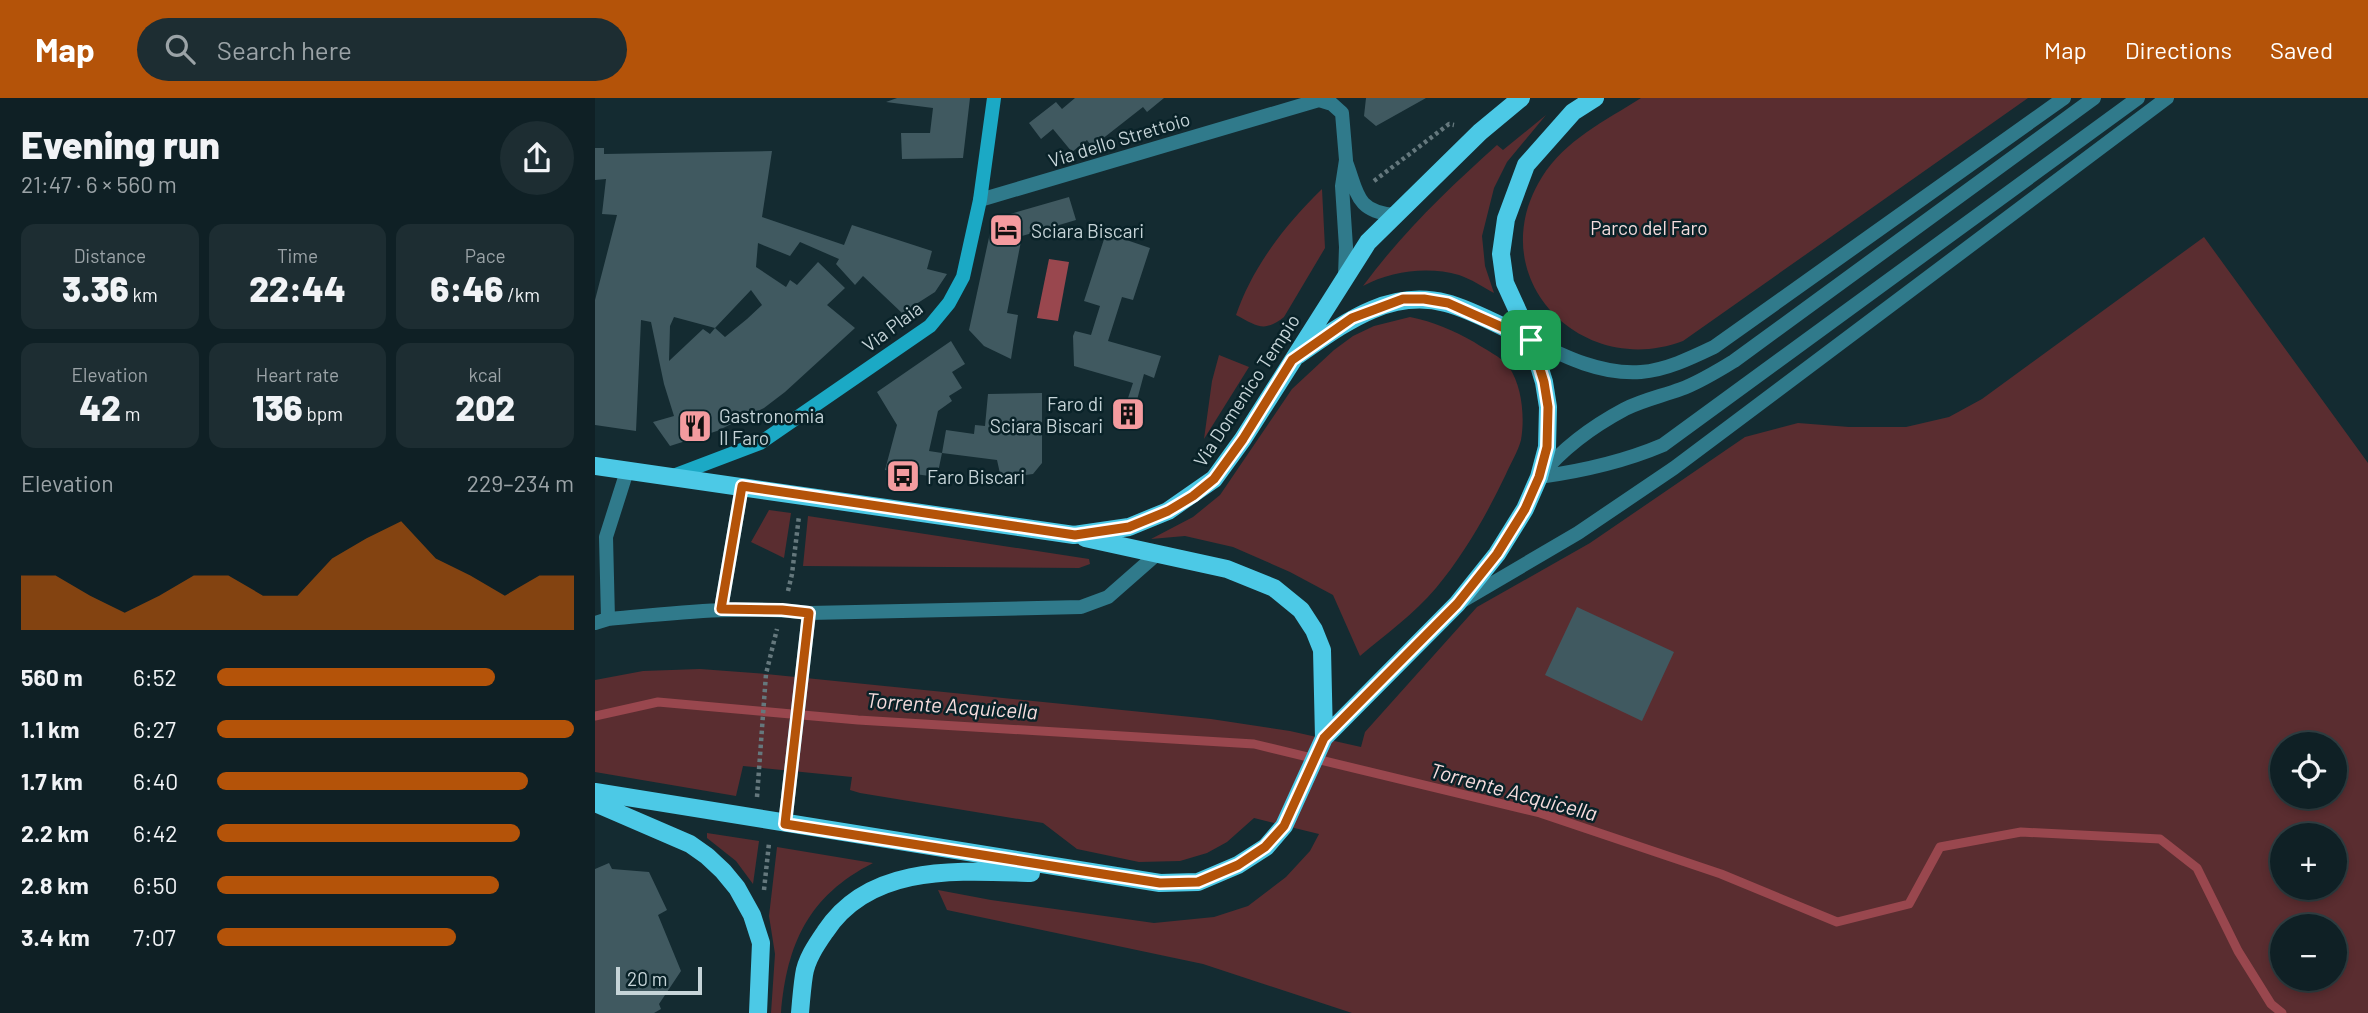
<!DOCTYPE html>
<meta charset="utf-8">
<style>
:root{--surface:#0f2025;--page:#1d2d32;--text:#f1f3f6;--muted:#9ba3a7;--line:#2f3e42;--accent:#b45309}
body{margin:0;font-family:Barlow,sans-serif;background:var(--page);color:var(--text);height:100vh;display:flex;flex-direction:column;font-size:26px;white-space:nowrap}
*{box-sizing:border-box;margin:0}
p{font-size:23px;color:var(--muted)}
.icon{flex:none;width:38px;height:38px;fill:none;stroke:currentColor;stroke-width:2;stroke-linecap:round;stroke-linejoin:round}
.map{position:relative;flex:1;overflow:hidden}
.drawer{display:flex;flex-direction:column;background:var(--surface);width:595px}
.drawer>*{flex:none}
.fabs{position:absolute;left:1675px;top:634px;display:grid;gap:14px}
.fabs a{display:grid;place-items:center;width:77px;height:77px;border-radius:50%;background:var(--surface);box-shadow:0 4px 10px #0003,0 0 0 2px var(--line);font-size:35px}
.scale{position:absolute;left:21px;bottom:18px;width:86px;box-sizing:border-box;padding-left:7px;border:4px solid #c6d4d8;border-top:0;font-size:19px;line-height:24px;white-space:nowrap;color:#c6d4d8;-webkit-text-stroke:5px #092228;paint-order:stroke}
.pin{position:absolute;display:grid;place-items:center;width:60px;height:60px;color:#fff;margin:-30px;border-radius:14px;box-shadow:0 4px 10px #0006}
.round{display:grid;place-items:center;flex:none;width:74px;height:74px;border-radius:37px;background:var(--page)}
.overview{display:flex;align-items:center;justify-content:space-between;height:119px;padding:0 21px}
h1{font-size:38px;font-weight:800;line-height:52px}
.stats{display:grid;grid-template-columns:repeat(3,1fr);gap:10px;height:119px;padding:7px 21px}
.stats div{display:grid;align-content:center;border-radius:14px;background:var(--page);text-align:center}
.stats b{font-size:35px;font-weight:800}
.stats small{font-size:19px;font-weight:400}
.stats p{font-size:19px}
.chart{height:196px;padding:14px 21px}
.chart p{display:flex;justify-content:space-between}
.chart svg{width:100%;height:126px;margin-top:7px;fill:var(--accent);opacity:.7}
ul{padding:0 21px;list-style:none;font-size:23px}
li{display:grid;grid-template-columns:112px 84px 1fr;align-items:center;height:52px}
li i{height:18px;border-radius:9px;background:var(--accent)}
header{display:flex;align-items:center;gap:42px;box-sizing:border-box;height:98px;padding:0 35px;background:var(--accent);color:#fff}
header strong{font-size:33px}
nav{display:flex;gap:38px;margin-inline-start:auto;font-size:24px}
.search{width:490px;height:63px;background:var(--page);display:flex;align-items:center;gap:18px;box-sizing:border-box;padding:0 24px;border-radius:38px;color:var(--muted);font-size:26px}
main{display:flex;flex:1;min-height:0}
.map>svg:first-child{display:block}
</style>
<header>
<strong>Map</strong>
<div class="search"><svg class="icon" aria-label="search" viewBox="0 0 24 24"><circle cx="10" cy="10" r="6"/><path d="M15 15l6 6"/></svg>Search here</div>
<nav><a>Map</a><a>Directions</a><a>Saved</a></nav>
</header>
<main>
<section class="drawer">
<div class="overview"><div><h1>Evening run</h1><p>21:47 · 6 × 560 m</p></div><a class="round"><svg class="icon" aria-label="share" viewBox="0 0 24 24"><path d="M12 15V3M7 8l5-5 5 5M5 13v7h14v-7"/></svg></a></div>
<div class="stats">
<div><p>Distance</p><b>3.36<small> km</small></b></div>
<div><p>Time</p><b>22:44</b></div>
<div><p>Pace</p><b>6:46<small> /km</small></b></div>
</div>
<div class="stats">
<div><p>Elevation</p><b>42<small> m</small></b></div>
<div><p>Heart rate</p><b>136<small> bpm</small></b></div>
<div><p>kcal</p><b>202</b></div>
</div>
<div class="chart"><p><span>Elevation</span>229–234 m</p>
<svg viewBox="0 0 160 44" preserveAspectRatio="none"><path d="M0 44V25L10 25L20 32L30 38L40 32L50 25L60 25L70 32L80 32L90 19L100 12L110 6L120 19L130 25L140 32L150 25L160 25V44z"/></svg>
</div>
<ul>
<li><b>560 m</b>6:52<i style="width:78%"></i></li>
<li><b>1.1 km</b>6:27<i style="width:100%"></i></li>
<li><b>1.7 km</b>6:40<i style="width:87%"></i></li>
<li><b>2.2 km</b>6:42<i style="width:85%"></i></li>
<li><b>2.8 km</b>6:50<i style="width:79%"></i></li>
<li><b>3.4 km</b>7:07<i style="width:67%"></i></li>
</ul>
</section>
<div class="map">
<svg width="1773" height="915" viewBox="0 0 1773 915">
<rect width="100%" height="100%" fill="#142b31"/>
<path fill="#5a2d30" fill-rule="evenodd" d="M1046,0h387l-345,243c-103,39 -203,-65 -141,-164 23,-37 63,-56 99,-79z
M951,17l-39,47 -13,26 -12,48 3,30 9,27c-11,-6 -23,-14 -35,-18 -31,-9 -68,-4 -96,11 39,-53 85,-97 134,-141l6,5z
M727,91l3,59 -41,69c-20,16 -27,9 -48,-2 17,-49 49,-90 86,-126z
M1609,139l164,226v550h-1016l-149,-49 -256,-54 -9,-20 53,10 163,23 60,-6 34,-11 38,-29 24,-26 9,-17 -65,-16 -27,24 -20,11 -27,8 -41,1 -62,-13 -34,-26 -183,-30 -10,-3 2,-13 -109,-11 -7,30 -141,-24v-92l48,-9 57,-2 66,5 445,45 79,12 71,16 4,-15 112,-125 113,-64 155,-106 53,-14 51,4h57l43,-10 33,-18zM1687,646h53v52h-53zM1687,737h53v52h-53zM1687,828h53v52h-53z
M815,219c24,5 43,13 64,25 12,8 26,14 35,25 13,19 16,50 12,73 -3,11 -10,23 -15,34 -19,40 -41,79 -70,114 -22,26 -50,46 -76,68l-27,-61 -43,-23 -57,-25 -48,-11 -34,3 42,-22 27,-22 72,-106 42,-39 19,-14 21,-10z
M624,257l30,12 -45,72 8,-58z
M174,412l22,3 -7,45 -33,-16z
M213,418l281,43 1,5 -11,4 -276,-2z
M112,735l52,8 -6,43 -17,-23 -29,-23z
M182,749l96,16c-65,33 -86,81 -92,150h-10l4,-59 -6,-38z"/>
<path fill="#99474e" d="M454,161l20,3 -11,59 -21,-3z"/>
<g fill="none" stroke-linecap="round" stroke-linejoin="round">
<path stroke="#99474e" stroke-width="9" d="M0,618l63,-14 200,18 396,24 286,69 181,61 116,48 72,-18 31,-57 81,-15 139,7 37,29 41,83 33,53 11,9"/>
</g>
<path fill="#405960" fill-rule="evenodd" d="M302,0h73l-7,60 -61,1 -1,-26h29l3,-25 -47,-6z
M480,0h89l-17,14 -4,-5 -51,40 -5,-7 -15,12 -19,-23 -12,10 -12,-16 27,-21 6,7z
M771,0h60l-50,28 -12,-10z
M0,50h9v6l168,-3 -10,66 82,28 8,-20 80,26 -5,18 20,5 -12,18 -33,21 -39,-37 -8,9 -19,-21 3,-5 -39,-17 -10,14 -32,-13 -2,24 30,20 4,-7 7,5 21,-23 27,26 -18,17 28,23 -70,64 -21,16 -47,23 -47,15 -17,-24 21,-6 -10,-32 -13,-62 -10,-2 -5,111 -41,-6v-125l22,-85 -15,-1 4,-35 -11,1zM156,192l11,15 -15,14 -22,18 -10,-9 -5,6 -7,-5 -34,32 1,-35 4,-9 41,11z
M474,99l7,23 -54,16 -15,77 11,2 -7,44 -27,-13 -15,-16 24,-111z
M511,135l44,15 -17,52 -11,-3 -14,44 53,15 -7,22 -10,-4 -7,26 -9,-2 5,-15 -59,-17 -1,-30 2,-5 16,4 9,-29 -16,-5z
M356,243l14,23 -13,8 10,16 -13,8 3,5 -14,10 -9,40 13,2 4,-23 28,4 1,-9 10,1 3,-32 54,-1v70l-9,11 -32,4 -4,-18 -55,-7 -5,24 -52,-7 12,-45 -20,-33z
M523 315a10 10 0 1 1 20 0a10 10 0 1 1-20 0Z
M982,509l97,45 -32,69 -97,-46z
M14,765l3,6 37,3 18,38 -9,5 23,56 -22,33 2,5 -7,4h-59v-144z"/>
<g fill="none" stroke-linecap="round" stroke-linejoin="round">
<path stroke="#65787d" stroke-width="4.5" stroke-dasharray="3.5 3.5" stroke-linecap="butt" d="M779,83l75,-57 5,1
M193,493l4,-17 7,-58
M162,699l9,-123 11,-45
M169,792l5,-47"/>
<path stroke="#307a8b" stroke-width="14" d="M944,379c44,-6 84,-15 124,-32l475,-347
M869,502l114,-67 96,-65 493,-370
M126,511l21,-123
M13,521l-2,-82 21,-66
M0,525l13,-4c67,-6 133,-14 201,-6l272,-6 27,-10 49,-43
M190,726l24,-211"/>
<path stroke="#307a8b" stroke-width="14" d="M751,64c12,31 9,49 48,53
M385,102l339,-100 13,4 10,9 4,47 -4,26 4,61 -1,29
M936,242c34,17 71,35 110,32 25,-2 50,-14 73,-25l350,-249
M945,378c23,-28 53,-50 85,-67 18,-9 37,-13 56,-20 19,-7 36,-18 53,-28l360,-263"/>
<path stroke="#1ba9c5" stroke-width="14" d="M78,378l87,-33 170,-117 19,-23 14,-26 17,-77 14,-102"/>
<path stroke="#4cc9e6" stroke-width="18" d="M703,257c45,-31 91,-67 148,-52 25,6 60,26 85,37
M0,368l479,69 55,-8 39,-16 46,-32 29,-40 125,-197 112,-110 41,-34
M490,440l142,31 47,19 27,22 13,20 8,20 2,88
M0,694l565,91 38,-1 40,-17 28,-18 18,-21 40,-88 133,-134 40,-50 28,-45 14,-32 8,-30 1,-40 -4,-25 -13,-42 -26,-57 -4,-29 5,-35 20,-54 47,-53 22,-14
M0,705l95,41 17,12 16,15 14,17 15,27 9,28 -3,70
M205,915c1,-12 2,-25 4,-38 2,-15 12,-30 21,-43 45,-69 134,-61 206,-59"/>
</g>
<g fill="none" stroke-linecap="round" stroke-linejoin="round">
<g stroke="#fff" stroke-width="14">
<path id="route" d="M808,201h21l24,4 83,37 13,42 4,25 -1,40 -8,30 -14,32 -28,45 -40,50 -133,134 -40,88 -19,21 -27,18 -40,17 -38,1 -375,-59 24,-211 -27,-3 -61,-1 21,-123 333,49 54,-8 39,-16 25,-15 21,-17 29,-40 49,-79 60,-42z"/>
</g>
<use href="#route" stroke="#b45309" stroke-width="9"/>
</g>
<defs>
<g id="hotel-square" transform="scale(1.75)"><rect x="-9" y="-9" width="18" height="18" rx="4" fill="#f49b9f" stroke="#092228"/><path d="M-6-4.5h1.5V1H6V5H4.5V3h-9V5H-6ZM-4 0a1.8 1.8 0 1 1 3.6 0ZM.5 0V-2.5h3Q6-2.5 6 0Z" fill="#111"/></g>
<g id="building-square" transform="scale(1.75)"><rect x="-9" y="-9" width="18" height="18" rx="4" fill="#f49b9f" stroke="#092228"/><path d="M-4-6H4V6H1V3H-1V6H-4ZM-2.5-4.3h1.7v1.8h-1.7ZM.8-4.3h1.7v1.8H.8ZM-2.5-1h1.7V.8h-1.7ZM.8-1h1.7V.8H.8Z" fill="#111"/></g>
<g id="restaurant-square" transform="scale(1.75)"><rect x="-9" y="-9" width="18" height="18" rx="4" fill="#f49b9f" stroke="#092228"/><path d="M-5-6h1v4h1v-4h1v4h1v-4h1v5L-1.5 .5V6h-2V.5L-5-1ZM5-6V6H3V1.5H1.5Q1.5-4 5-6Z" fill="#111"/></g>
<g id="bus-square" transform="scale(1.75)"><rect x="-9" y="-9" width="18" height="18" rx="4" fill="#f49b9f" stroke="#092228"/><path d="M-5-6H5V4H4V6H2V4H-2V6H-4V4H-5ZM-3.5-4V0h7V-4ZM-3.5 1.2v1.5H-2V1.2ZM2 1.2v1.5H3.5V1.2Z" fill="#111"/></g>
</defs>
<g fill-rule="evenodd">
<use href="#hotel-square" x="411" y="132"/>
<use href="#building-square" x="533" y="316"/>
<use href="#restaurant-square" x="100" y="328"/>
<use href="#bus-square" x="308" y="378"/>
</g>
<g text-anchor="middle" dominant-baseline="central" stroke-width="5" stroke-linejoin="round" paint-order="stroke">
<g font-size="19" fill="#c6d4d8" stroke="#092228">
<text transform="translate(524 41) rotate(-17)">Via dello Strettoio</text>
<text transform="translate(297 228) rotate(-37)">Via Plaia</text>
<text transform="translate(651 292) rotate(-57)">Via Domenico Tempio</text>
</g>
<g font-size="19" fill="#f6dcdd" stroke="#092228">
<text x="1054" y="129">Parco del Faro</text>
</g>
<g font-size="19" fill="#c6d4d8" stroke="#092228" text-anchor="start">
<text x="436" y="132">Sciara Biscari</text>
<text x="508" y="305" text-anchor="end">Faro di<tspan x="508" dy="22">Sciara Biscari</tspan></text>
<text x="124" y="317">Gastronomia<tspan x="124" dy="22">Il Faro</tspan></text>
<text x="332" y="378">Faro Biscari</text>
</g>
<g font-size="21" font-style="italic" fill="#f7ddde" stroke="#092228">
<text transform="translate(357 607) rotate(4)">Torrente Acquicella</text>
<text transform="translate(919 693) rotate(15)">Torrente Acquicella</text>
</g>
</g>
</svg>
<div class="fabs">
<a><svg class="icon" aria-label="locate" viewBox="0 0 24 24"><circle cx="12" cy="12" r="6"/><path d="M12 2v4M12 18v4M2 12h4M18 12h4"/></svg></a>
<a>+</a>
<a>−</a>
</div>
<div class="scale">20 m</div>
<div class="pin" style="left:936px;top:242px;background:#1e9e55"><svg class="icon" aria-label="arrive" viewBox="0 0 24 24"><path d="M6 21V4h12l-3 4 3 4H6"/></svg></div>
</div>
</main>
